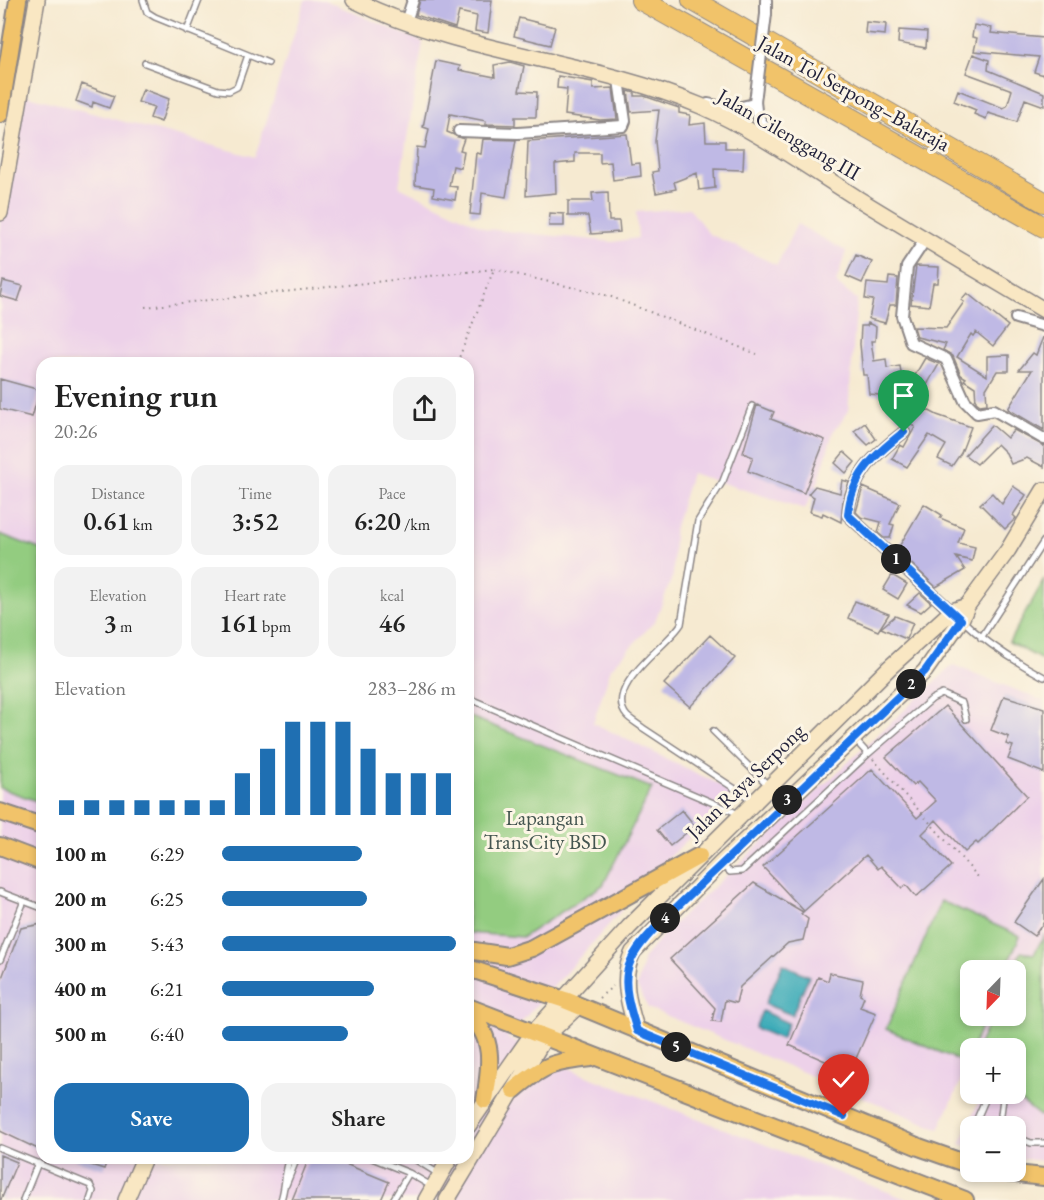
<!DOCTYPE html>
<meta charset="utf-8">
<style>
:root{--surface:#fff;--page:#f2f2f2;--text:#222;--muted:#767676;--accent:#1f6fb2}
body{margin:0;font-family:"EB Garamond",serif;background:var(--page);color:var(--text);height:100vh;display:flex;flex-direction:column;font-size:22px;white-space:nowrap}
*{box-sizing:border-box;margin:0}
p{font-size:20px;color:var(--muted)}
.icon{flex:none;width:33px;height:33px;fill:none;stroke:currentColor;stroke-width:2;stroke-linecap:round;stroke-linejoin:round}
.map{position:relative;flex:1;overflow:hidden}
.drawer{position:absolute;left:36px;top:357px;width:438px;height:807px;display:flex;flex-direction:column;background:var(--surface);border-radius:18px;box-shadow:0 3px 9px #0003}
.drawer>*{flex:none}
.needle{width:39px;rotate:203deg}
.buttons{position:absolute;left:960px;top:960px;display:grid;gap:12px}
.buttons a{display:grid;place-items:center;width:66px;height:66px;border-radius:12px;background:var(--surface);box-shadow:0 3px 9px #0003;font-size:30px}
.pin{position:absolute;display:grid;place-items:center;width:51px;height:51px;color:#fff;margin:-62px -26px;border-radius:50% 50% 50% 0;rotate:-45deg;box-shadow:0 0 6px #0007}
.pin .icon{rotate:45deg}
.km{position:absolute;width:30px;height:30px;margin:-15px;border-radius:50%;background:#222;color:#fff;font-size:16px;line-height:30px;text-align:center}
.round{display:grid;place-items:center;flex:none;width:63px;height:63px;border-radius:18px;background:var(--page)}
.overview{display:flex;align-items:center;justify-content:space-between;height:102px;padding:0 18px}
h1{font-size:33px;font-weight:600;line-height:45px}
.stats{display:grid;grid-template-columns:repeat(3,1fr);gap:9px;height:102px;padding:6px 18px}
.stats div{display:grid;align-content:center;border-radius:15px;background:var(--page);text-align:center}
.stats b{font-size:26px;font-weight:600}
.stats small{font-size:16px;font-weight:400}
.stats p{font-size:16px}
.chart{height:168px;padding:12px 18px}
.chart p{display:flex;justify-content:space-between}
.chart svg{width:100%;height:108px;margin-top:6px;stroke:var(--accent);stroke-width:6}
.primary-button{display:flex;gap:12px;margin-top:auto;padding:12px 18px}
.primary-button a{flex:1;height:69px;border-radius:18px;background:var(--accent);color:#fff;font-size:24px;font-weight:600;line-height:69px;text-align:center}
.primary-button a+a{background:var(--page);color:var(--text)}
ul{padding:0 18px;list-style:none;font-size:20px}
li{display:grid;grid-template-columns:96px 72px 1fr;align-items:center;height:45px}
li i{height:15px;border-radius:8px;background:var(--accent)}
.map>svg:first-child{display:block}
</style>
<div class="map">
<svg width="1044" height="1200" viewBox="0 0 1044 1200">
<rect width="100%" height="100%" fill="#fcf5e5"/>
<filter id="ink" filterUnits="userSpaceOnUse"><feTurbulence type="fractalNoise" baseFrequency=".0167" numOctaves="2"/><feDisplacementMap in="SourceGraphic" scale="12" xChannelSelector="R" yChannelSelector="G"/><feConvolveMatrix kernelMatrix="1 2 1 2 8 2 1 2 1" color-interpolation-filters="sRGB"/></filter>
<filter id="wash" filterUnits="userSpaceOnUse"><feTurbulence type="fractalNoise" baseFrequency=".008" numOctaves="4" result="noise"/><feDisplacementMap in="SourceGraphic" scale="24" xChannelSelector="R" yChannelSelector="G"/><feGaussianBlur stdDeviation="1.35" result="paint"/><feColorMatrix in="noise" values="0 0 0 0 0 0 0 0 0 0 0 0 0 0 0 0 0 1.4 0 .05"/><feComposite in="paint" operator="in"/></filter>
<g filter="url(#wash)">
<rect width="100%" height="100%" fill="#f6ead1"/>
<path fill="#edd1e9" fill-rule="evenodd" d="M305,0h19l99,42 -24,144 88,43 126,13 25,-4 -2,-26 53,-4 20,26 68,31 20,-41 49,27 -10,32 21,17 -9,112 -15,20 -14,48 -14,29 -114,-36 -17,57 -1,45 -18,46 -44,47 -18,55 142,69 -70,70 -158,176 77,37 325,125h-909v-985l21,-121 234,63zM42,363h426v795h-426z
M953,665l91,36v235l-10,18 -13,-2 -8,18h-43v46h22l-15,32h-7v13l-31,68 -291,-121 -11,-21 7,-29 22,-27z
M982,1094h30l28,22 4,-3v48l-28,-3v-32h-46v21l-10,-3z"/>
<path fill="#93cc80" stroke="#5a775e" stroke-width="1.5" d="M0,534l42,16v253l-42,-15z
M1044,580v81l-35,-19z
M468,716l184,72 -49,97 -80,52 -55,-4z
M941,901l79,35 -15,34h-35v46h16l-21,47 -79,-34z
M1044,936v177l-4,3 -28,-22h4v-46h-39l15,-32h24v-46h-3l8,-18 13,2z"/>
<path fill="#3baab8" stroke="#2e667a" stroke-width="1.5" d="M783,964l26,12 -17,39 -27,-11z
M762,1011l26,12 -7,16 -26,-11z"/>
<g id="blocks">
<path fill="#bfb9e5" d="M420,0h72l-4,33 -13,-2 2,-15 -18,-4 -4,16 -39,-13z
M519,18l36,9 -5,18 -36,-9z
M866,22l20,2 -1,11 -20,-2z
M974,25l18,3 -1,5 53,5v37l-10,-3 5,-15 -65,-6 3,-13 -5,-1z
M899,30l28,2 -1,16 -28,-5z
M973,54l16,6 -1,10 56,23v13l-19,-7 -8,23 -29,-9 -2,6 -12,-5 2,-4 -22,-9 4,-11 45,18 4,-2 5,-16 -46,-17z
M436,61l24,5 -1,4 36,7 -1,-12 16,-3 14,4 -5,25 18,1 -1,25h-21v8l-30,-1 1,-3 -36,-7 -3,18 17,7 -4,11 4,1 -3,17 -8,-2 -4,20 8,1 -2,13 -22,-4 1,-8 -19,-3 2,-38 8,1 4,-19 -6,-2z
M558,76l35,6v7l20,-1 4,31 -17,1 -35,-5 2,-26 -10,-1z
M82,84l32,12 -5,12 -16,-6 -1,5 -16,-6z
M143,89l26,10 -8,23 -11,-4 4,-11 -16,-5z
M628,91l7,2v3h9l35,12v5l11,2 -1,10 16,-2 1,18h19v7h19l-1,22 -29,-1 1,19 -16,2 -2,-17 -23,9 2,7 -20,4 -4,-21 6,-1 -3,-30 4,-31 -28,2z
M627,134l4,30 9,-1 1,13 -28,4 -2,-18 -11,1v-10h-25v9l-20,2 1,29 -30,3 2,-55z
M483,139l33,1 -10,57 -24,-4 -2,22 -10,-1 6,-61 5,1z
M608,192l1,29h10l1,11 -29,2 -3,-18h-20v-15h25l-1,-8z
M550,213l14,1v12h-15z
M856,255l16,7 -10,21 -16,-7z
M916,266l23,1 -1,16h-5l-4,23 -18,-2z
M889,277l9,1 -2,27h-6l-5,18 -16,-4 4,-19 -8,-1 2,-16 21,2z
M3,281l20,5 -5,15 -18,-5z
M967,293l41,33 -15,20 -17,-14 -3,4 -2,-2 -14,23 30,19v-20l22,-1v16h-12l-11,18 1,15 -7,1 -4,-3 -1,-15 -11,-7 2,-2 -5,-3 -8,-19 -10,-6 3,-6 -29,-7 -3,-10 32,1 18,-26 -3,-2z
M868,323l8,4 -1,14h-4l3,20 12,-2 1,9 13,-2 4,28 21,-36 14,6 -23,40 21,11 34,12 -10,26 -9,13 -14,-7 8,-14 -17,-10 -22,32 -15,-8 8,-14 4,2 11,-20 -20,-12 2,-3 -10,-4 4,-12 -22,-2 -2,-19h-4l-3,-31 1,-18h6z
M1043,337l1,1v92l-36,-21 24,-39h-13l14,-17 3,2z
M0,379l40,11 -8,27 -32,-8z
M757,405l17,7 -3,7 54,21 -21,53 -56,-22 5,-14 -10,-4z
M865,423l11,16 -8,6 -14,-14z
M992,425l15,13 7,-8 30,16v21l-17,-9 -16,6 -5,-11 -9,-9 -20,20 -12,-9z
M844,452l11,10 -9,11 -11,-10z
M842,480l7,2 -6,18 -2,22 -18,-9 -1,3 -12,-4 4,-15 -6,-3 7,-8 25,7z
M1013,486l13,9 -13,20 3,3 -11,11 -25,-25 12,-11 10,11z
M863,487l37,16 -10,21 4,1 -4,13h-6l-6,-5 3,-11 -20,-5 -5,-5z
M924,504l18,11 -2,3 24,10 -6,15 17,4 -3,14 -16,-4 9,13 -29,17 -39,-37z
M892,575l15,9 -9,15 -15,-9z
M920,593l11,10 -10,9 -14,-7z
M855,601l34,13 -11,17 -30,-13z
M895,616l18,7 -7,16 -25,-11z
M710,635l25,23 -45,49 -26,-23z
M1004,696l40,12v65l-36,-14 5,-13 -7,-2 3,-7 -18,-7z
M945,706l82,90 -49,48 -2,-2 -11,10 -29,-32 -14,14 29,32 -35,31 -10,-12 -4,3 -21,-22 -3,3 -12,-14 -62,56 -41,-44 109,-98 45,49 19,-17 -18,-19 -5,4 -27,-29z
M682,810l13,16 -25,20 -13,-16z
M1044,879v43l-10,14 -20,-14z
M754,883l49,29 -2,2 7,5 -5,21 -15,3 -48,44 -4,16 -11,-3 -4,22 -9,-1 3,-13 -45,-49z
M42,924v227l-42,-20v-148l21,-55z
M830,973l33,7 -3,15 4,2 -4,10 16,6 -26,59 -61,-27 29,-68 10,4z
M0,1155l17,7 -16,38h-1z
M75,1158h33l-4,11 -29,-9z
M309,1158h22l58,24 -8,18h-89z"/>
</g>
</g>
<g filter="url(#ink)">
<use href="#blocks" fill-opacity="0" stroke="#8c8686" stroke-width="1.5"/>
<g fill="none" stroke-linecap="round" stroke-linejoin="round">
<g stroke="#8c8686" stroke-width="8">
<path id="lane" d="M143,0l4,12 8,5 113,46
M187,31l12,-31
M145,63l73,27 11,1 8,-4 11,-32
M962,620c25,24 52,41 82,57
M981,638l63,-97
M468,698l271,116
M713,731l56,55
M868,754l64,-55 10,-5 20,9 4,16
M752,800l-109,-72c-5,-4 -12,-8 -16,-12 -25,-29 42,-71 54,-92l17,-103 25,-40 29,-75
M721,865l9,7 12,-1 126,-117 -13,-14
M0,892l42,16
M0,960l24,-59
M976,1121l10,-23 6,-4 11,5 -2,15
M974,1126l2,-5 14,5
M1016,1137l15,6h13
M0,1148l90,37 3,6 -3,9
M372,1158l37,15 24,14
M413,1158l26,16
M961,1158l9,-24
M286,1185l11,-27
M23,1200l15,-37
M281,1200c5,-15 3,-27 9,-42
M393,1200l16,-27"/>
</g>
<g stroke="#8c8686" stroke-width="14">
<path id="street" d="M766,14v-14
M406,22l7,-22
M756,94c-5,25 12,35 26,52
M708,104l25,5 21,-5
M459,131l59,2 105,-7 2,-5 -6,-41
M925,240l-18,27 -5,49 9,27 35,16 19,42 12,12 17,-3 50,29
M1016,318l28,8
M904,432c-30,23 -53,44 -56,83l108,101"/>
</g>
<g stroke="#8c8686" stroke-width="18">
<path id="secondary" d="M354,0c109,55 235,59 347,106 55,24 105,60 156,92 62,38 125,75 187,112
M0,213l37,-213
M637,1031c-8,-25 -17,-54 -4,-79l87,-88 205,-193 36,-51 6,-14 41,-56 36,-60
M468,1126l65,-93 96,-106 260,-259 63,-57 15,-5
M126,1200l18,-42
M426,1200l24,-42
M447,1200l98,-163 33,-31"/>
</g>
<g stroke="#8c8686" stroke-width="20">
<path id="primary" d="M0,114l18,-114
M0,812l42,14
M0,846l42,16
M468,950l39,6 25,-8 167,-92
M468,968l97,32 354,147 51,18
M468,1007l497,193
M468,1014c28,23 22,54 17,86
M514,1090c30,-25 38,-28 77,-32
M997,1172l47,5"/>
</g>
<g stroke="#8c8686" stroke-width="22">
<path id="highway" d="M641,0l403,227
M692,0l352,202"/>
</g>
<path stroke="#8c8686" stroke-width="2" stroke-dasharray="1.5 4.5" stroke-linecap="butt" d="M494,269l115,27 148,58
M145,307l349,-38 -37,94
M873,759l106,119
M599,998l14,-12"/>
<use href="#lane" stroke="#fff" stroke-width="5"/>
<use href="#street" stroke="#fff" stroke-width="10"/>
<use href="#secondary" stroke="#f9e7c3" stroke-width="15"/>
<use href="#primary" stroke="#f1c36a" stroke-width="16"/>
<use href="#highway" stroke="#f1c36a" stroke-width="20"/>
<g stroke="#8c8686" stroke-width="14" stroke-linecap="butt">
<path id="street-bridge" d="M756,94l10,-80"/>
</g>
<use href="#street-bridge" stroke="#fff" stroke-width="10"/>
</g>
</g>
<g fill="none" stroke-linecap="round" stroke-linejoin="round" filter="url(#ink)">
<g stroke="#fff" stroke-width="12">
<path id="route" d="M844,1116l-207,-85c-17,-55 -17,-67 24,-109l264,-251 36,-51 -113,-105c3,-39 26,-60 56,-83"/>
</g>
<use href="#route" stroke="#1a73e8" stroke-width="8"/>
</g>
<g text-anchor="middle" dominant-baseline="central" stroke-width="6" stroke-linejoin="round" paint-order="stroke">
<g font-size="21" fill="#22223b" stroke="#fcf5e5">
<text transform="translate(854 93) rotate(29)">Jalan Tol Serpong–Balaraja</text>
<text transform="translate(789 134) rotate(30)">Jalan Cilenggang III</text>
<text transform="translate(745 781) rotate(-44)">Jalan Raya Serpong</text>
</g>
<g font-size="21" fill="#445550" stroke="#fcf5e5">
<text x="545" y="817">Lapangan<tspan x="545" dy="24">TransCity BSD</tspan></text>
</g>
</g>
</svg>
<div class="buttons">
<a><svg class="needle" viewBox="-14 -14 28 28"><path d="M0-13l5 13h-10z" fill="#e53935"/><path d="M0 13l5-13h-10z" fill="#767676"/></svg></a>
<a>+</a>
<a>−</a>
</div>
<div class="pin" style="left:904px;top:432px;background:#1e9e55"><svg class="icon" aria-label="arrive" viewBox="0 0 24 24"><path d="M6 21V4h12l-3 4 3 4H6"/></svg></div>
<div class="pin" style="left:844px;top:1116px;background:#d93025"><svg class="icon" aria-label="check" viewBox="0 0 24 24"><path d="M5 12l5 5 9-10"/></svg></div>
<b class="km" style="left:896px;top:559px">1</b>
<b class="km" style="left:911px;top:684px">2</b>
<b class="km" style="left:787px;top:800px">3</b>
<b class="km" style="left:665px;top:918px">4</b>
<b class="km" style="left:676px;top:1047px">5</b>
<section class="drawer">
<div class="overview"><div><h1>Evening run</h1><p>20:26</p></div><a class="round"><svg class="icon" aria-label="share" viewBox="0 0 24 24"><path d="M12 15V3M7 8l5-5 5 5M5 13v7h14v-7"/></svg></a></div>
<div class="stats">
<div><p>Distance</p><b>0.61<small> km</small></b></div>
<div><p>Time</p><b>3:52</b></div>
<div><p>Pace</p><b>6:20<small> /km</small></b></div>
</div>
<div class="stats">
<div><p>Elevation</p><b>3<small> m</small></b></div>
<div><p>Heart rate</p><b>161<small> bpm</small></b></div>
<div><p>kcal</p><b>46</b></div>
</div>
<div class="chart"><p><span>Elevation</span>283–286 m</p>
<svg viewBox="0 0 160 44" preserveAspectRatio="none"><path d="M5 44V38M15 44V38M25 44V38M35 44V38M45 44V38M55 44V38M65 44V38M75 44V27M85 44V17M95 44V6M105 44V6M115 44V6M125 44V17M135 44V27M145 44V27M155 44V27"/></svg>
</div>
<ul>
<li><b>100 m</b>6:29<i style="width:60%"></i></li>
<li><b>200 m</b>6:25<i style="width:62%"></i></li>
<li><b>300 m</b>5:43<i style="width:100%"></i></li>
<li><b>400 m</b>6:21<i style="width:65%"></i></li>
<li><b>500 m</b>6:40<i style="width:54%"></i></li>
</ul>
<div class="primary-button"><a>Save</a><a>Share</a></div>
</section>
</div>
